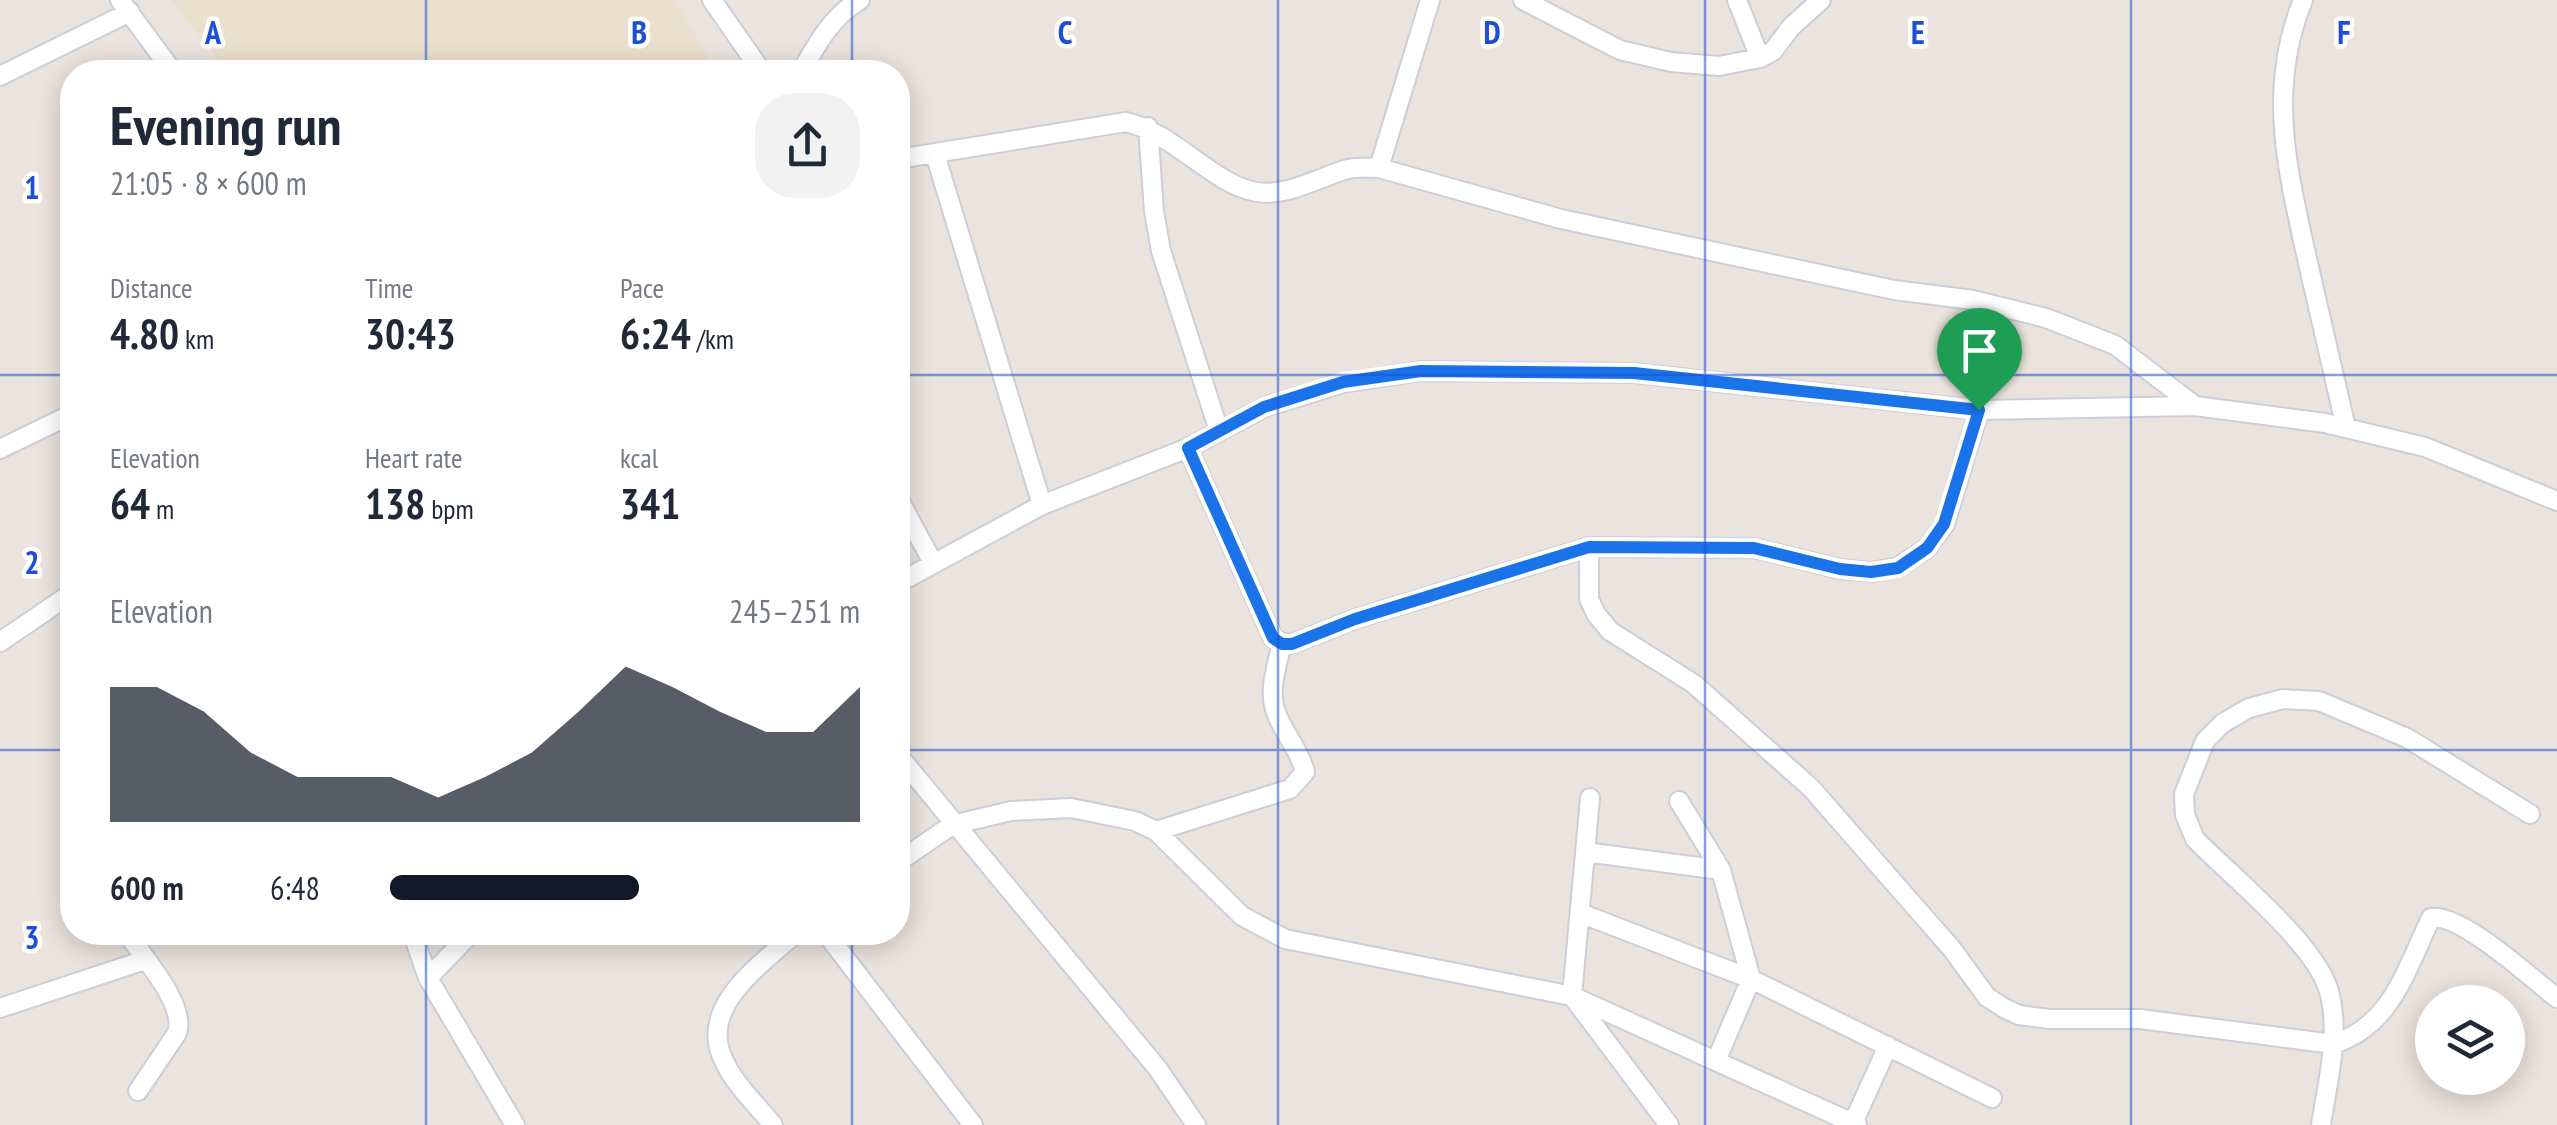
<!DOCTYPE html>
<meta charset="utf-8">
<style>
:root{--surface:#fff;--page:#f2f2f3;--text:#1f2937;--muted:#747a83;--accent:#111827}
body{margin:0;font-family:"PT Sans Narrow",sans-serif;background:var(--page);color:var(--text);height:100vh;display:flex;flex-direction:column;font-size:38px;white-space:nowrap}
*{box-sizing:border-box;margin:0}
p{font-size:32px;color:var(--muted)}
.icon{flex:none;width:55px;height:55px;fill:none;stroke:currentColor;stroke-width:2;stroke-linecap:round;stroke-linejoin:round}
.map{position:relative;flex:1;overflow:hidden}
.details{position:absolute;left:60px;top:60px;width:850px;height:885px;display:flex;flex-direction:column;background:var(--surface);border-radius:40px;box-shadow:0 5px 25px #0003}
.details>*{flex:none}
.tools{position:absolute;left:2415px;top:985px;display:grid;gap:20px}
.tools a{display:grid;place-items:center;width:110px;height:110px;border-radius:50%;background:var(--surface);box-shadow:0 5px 25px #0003;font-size:50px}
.pin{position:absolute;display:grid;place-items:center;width:85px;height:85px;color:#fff;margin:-102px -42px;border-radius:50% 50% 50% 0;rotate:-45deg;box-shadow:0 0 10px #0007}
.pin .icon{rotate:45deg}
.round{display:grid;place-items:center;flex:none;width:105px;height:105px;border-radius:40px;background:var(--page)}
.overview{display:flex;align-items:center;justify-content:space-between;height:170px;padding:0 50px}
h1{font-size:55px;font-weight:800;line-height:75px}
.metrics{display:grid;grid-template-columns:repeat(3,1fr);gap:15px;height:170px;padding:10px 50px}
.metrics div{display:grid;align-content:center}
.metrics b{font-size:42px;font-weight:800}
.metrics small{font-size:28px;font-weight:400}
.metrics p{font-size:28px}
.chart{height:280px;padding:20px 50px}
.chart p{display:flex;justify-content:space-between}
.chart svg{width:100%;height:180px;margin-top:10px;fill:var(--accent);opacity:.7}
ul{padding:0 50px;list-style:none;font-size:32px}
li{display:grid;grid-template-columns:160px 120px 1fr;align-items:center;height:75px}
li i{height:25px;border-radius:12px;background:var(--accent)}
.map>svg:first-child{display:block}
</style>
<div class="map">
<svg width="2557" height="1125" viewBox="0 0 2557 1125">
<rect width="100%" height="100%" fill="#ebe3dd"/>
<path fill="#ebdfcd" d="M171,0h503l43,72h-489z"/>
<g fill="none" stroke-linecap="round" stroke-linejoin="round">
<g stroke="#cbcfda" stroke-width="22">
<path id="street" d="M120,0l53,72
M712,0l50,72
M1523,0l97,50 51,12 48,4 41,-8 13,-7 18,-24 30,-27
M1737,0l23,58
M2303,0c-37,91 -15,172 5,263 13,55 25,110 38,165
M801,72c16,-28 30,-55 59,-72
M0,76l130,-64
M1148,127l6,84 7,40 58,180
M935,154l107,351
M898,159l228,-37c50,12 87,63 131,70 30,5 62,-15 91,-23 10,-2 20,-1 31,-1l182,51 333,71 79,10 73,18 69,27 80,61
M1379,168l51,-168
M1188,448l85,190 9,5 10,1 63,-25 234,-72 165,1 86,21 31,3 27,-5 29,-19 18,-24 34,-114
M0,449l72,-35
M898,498l34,63
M1589,547v52l7,15 14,17 84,53 117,104 141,161 35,48 17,11 15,7 30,4h91l193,25c59,-18 73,-75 98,-126 29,-6 101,61 126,80
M898,583l144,-78 146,-57 77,-41 78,-24 78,-12 213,2 345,37 216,-4 130,17 100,24 132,54
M0,642l72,-49
M898,755l260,314 38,56
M1590,798l-18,198 285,129
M1679,801l42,69 30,109 -35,82
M1156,831l134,-42 15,-17c-5,-21 -20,-37 -28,-57 -10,-23 0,-49 5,-72
M1585,852l136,18
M898,862l54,-37 59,-14 60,-3 64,13 21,10 86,85 43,23 287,57 97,129
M1580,913l171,66 241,119
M126,932c17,25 61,73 51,101l-39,58
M412,932l16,46 87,147
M825,932l148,193
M428,978l44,-46
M0,1008l145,-48
M1853,1123l35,-77
M773,1125c-16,-20 -37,-39 -48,-62 -30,-55 36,-98 72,-131
M2321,1125c6,-41 19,-88 9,-130 -10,-48 -99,-119 -135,-156l-10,-24 -1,-21 21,-53 18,-18 26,-15 34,-9 36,2 88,37 123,76"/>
</g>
<use href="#street" stroke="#fff" stroke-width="18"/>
</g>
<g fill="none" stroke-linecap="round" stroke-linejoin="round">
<g stroke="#fff" stroke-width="20">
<path id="route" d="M1421,371l213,2 345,37 -35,114 -17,24 -29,20 -27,4 -31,-3 -86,-21 -165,-1 -234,72 -63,25h-10l-9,-6 -85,-190 76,-41 79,-25z"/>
</g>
<use href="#route" stroke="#1a73e8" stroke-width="12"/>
</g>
<path fill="none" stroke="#1d4ed8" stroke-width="2.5" stroke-opacity="0.55" d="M426,0v72M852,0v72M1278,0v1125M1705,0v1125M2131,0v1125M0,375h72M898,375h1659M0,750h72M898,750h1659M426,932v193M852,932v193"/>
<g font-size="32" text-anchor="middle" font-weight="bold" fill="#1d4ed8" stroke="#fff" stroke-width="9" stroke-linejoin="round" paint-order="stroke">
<text x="213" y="44">A</text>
<text x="639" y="44">B</text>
<text x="1065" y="44">C</text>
<text x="1492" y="44">D</text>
<text x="1918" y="44">E</text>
<text x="2344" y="44">F</text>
<text x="32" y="199">1</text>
<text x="32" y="574">2</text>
<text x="32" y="949">3</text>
</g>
</svg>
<div class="tools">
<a><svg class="icon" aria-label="layers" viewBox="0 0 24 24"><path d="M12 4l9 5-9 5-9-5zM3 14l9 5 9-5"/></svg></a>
</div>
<div class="pin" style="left:1979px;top:410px;background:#1e9e55"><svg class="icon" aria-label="arrive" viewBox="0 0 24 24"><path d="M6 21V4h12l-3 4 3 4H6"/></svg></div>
<section class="details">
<div class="overview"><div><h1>Evening run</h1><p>21:05 · 8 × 600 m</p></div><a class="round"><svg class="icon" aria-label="share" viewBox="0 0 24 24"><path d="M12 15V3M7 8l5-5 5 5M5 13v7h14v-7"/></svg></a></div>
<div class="metrics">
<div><p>Distance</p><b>4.80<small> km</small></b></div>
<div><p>Time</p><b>30:43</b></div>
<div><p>Pace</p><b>6:24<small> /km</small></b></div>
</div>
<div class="metrics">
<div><p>Elevation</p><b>64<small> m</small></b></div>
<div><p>Heart rate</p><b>138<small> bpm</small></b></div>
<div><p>kcal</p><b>341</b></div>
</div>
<div class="chart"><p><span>Elevation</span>245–251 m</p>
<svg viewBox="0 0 160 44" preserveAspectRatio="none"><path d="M0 44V11L10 11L20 17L30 27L40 33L50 33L60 33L70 38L80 33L90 27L100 17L110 6L120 11L130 17L140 22L150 22L160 11V44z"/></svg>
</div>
<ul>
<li><b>600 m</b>6:48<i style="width:53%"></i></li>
</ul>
</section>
</div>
